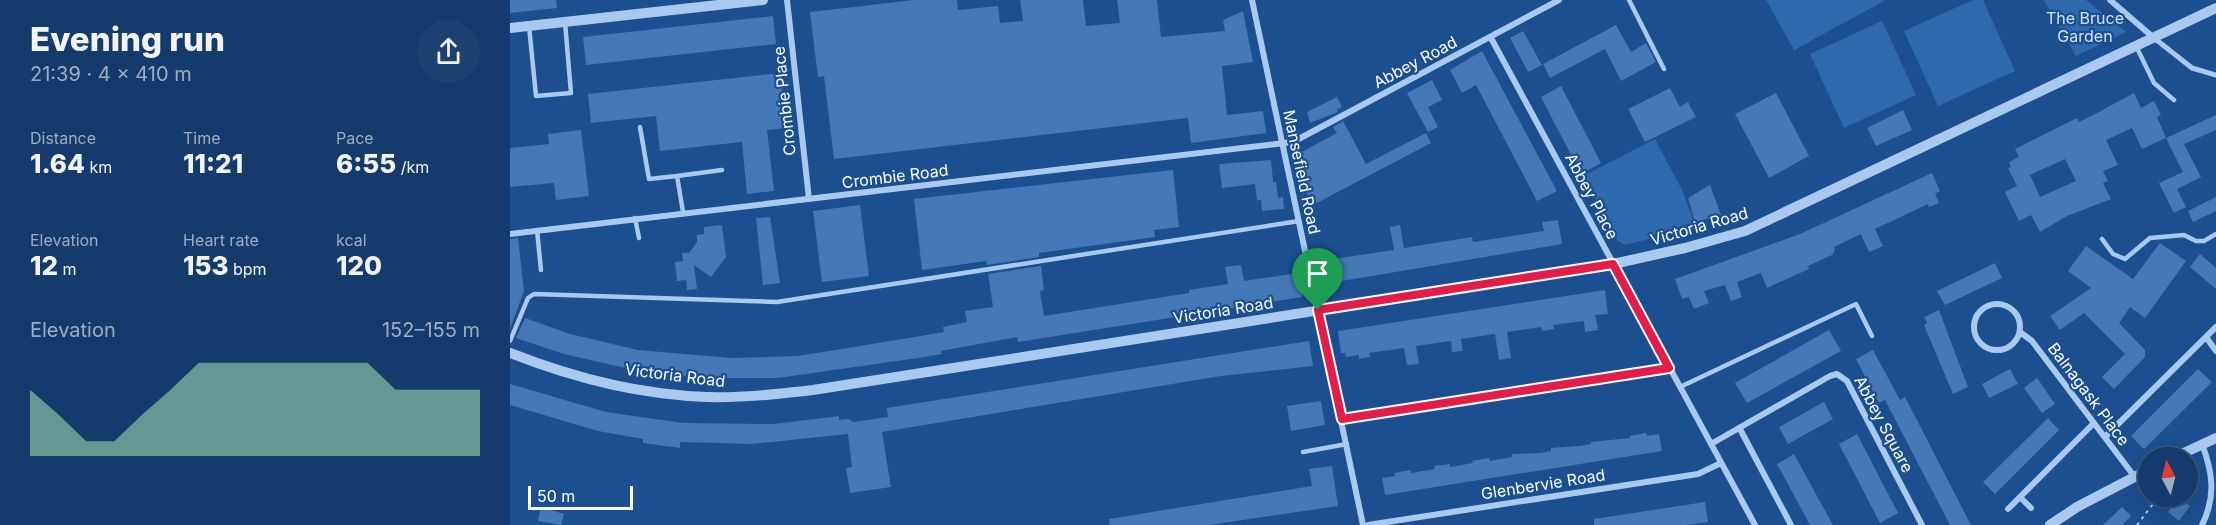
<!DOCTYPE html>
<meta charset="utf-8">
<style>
:root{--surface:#143b6b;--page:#1d4271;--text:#f1f3f6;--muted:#9dadc1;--line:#33557e;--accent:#8abfa5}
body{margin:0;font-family:Inter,sans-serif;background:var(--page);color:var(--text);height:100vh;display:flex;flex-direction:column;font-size:22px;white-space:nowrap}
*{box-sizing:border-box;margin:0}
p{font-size:20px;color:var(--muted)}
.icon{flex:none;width:33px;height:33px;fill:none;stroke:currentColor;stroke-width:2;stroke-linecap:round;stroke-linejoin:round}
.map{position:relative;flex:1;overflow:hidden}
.side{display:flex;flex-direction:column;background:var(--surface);width:510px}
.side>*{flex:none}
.needle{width:39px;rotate:353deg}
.fabs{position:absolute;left:1628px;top:447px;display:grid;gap:12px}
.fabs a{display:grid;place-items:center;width:60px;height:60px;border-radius:50%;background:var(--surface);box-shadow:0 6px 24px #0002,0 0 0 2px var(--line);font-size:30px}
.scale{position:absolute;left:18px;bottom:15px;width:105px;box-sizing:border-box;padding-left:6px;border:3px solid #fff;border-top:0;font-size:16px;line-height:21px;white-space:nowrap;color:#fff;-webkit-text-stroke:4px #1b4f8f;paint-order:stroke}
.pin{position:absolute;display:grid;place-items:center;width:51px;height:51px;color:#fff;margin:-62px -26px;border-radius:50% 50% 50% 0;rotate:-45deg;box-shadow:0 0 6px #0007}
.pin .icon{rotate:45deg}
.round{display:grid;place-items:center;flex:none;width:63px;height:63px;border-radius:32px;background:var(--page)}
.summary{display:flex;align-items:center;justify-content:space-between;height:102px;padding:0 30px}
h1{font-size:33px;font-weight:800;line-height:45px}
.stats{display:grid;grid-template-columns:repeat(3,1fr);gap:9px;height:102px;padding:6px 30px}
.stats div{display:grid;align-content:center}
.stats b{font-size:26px;font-weight:800}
.stats small{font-size:16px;font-weight:400}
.stats p{font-size:16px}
.chart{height:168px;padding:12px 30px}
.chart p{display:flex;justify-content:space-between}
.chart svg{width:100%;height:108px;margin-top:6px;fill:var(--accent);opacity:.7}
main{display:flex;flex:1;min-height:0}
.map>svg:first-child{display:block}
</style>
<main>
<section class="side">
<div class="summary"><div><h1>Evening run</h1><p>21:39 · 4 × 410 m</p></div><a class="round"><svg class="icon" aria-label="share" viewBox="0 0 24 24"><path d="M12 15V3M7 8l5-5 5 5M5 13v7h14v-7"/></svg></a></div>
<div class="stats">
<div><p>Distance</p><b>1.64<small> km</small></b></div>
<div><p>Time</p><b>11:21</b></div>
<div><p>Pace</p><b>6:55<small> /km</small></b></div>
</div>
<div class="stats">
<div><p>Elevation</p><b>12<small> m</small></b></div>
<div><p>Heart rate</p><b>153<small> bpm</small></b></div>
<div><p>kcal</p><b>120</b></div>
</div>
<div class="chart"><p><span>Elevation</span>152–155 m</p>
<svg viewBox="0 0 160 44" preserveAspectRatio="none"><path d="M0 44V17L10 27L20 38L30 38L40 27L50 17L60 6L70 6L80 6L90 6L100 6L110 6L120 6L130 17L140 17L150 17L160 17V44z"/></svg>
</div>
</section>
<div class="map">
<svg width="1706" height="525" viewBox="0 0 1706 525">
<rect width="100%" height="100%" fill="#1b4f8f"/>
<path fill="#2e69ad" d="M1256,0h118v1l-90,49z
M1463,0h10l32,71 -77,35 -34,-75z
M1534,0h42l40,32 -50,24z
M1372,21l34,74 -72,33 -34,-74z
M1145,139l28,53 13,35 -71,18 -8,-5 -34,-64z"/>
<path fill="#4478b7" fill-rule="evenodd" d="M0,0h46l1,8 -47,5z
M404,0h43l1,10 40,-4 2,17 23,-2 -3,-21h63l3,26 34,-3 -3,-23h40l4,37 64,-6 -2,-11 20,-9 10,51 -31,4 5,49 36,-4 3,22 -75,10 -3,-25 -354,41 -10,-83 -6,1 -8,-65z
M263,16l3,28 -190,21 -3,-28z
M1106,25l15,27 15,-9 10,19 -35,19 -16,-32 -55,29 -7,-14z
M1013,31l19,34 -14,7 -18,-34z
M972,51l75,140 -20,10 -61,-116 -14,8 -12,-23z
M270,73l6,55 -19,2 7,61 -27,3 -5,-52 -82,9 -4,-35 -65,7 -3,-29z
M922,80l10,20 -14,7 10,20 -10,5 -21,-39z
M1051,86l40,77 -20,11 -40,-77z
M1160,88l10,19 8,-5 8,15 -51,25 -17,-33z
M1266,93l33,63 -40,22 -34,-64z
M1624,93l7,15 13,-7 7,14 -4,2 9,21 50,-23v15l-32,14 17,33 -24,12 9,18 -12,6 -15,-30 24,-11 -17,-34 -24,11 -10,-21 -26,12 12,25 -15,6 5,10 -5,2 8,16 -44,17 -27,16 -9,-17 -12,6 -14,-29 12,-6 -9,-18 3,-1 -2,-5 10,-5 -4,-8 62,-31 2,4 18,-9zM1555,159l11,22 -36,16 -10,-22z
M827,97l5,10 -5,2 1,3 -28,11 -3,-11z
M1393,110l9,20 -36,16 -9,-18z
M833,121l23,43 60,-31 5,10 -118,62 -7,-13 -8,-38 39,-21 -4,-6z
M71,130l8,66 -33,4 -2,-17 -44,4v-39l39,-4 -1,-10z
M761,160l2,22h3l2,16 5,-1 1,12 -22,2 -1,-11h-4l-2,-16 -33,4 -3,-24z
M663,170l6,57 -25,3 1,7 -116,16v4l-52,8 -1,-4 -64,9 -8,-71z
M1422,173l8,18 -5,3 4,9 -10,4 -1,-3 -53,25 8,17 -14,6 -8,-18 -27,13 1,3 -3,5 -24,11 1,3 -42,19 -6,-15 -24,9 5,15 -11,4 -6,-16 -21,6 5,12 -15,6 -5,-12 -7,2 -7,-20 125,-45z
M1200,185l11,30 -26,7 -7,-24z
M1706,197v14l-23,11 -5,-11z
M350,205l9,71 -47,6 -9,-71z
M260,217l10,66 -17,2 -7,-67z
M1048,220l4,24 -238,40 -4,-23 74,-11 -4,-23 10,-2 4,23 68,-11 1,5 71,-11 -2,-9z
M212,225l4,32 -15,20 -17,-12 3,24 -10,1 -1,-10 -9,1 -2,-19 8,-1 -1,-8h7l8,-11v-7l7,-1v-7z
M8,238l6,53 -14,38v-90z
M1650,243l26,18 -41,57 -15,-11 -11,16 26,27v7l-31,32 -12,-12 23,-23 -41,-41 -24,17 -10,-14 41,-28 -23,-17 18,-25 47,33z
M1690,254l16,14v21l-26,-22z
M1485,263l7,15 -57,27 -8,-14z
M731,265l3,16 54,-8 4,24 -284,45 -1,-5 -76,14 1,3 -24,4 -140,20h-73l-71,-8 -70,-16 -48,-16 9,-20 45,16 68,16 93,8 67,-2 117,-19 29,-5 -1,-5 24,-5 -2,-11 28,-4 -5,-33 53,-8 3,24 -4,1 4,25 145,-23v-3l39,-6 -3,-17z
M1095,290l3,24 -13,1 3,15 -13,2 -1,-11 -31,4 1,4 -12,2 -1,-4 -34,5 4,26 -12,2 -4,-26 -34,5 2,12 -11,1 -1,-11 -35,5 3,18 -12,1 -3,-17 -35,5 1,4 -11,2v-4l-13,2 -1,-4h-4l-3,-22z
M1429,310l29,77 -15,7 -29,-69 3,-2 -3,-6z
M1319,330l12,21 -94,52 -12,-20z
M799,341l4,25 -92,10 -339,56 9,55 -41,6 -4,-25 6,-1 -4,-33 -96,10 -72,-2v6l-37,-5v-4l-45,-8 -88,-26v-21l96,28 77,11 90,1 66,-8v4l10,-1 4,3 35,-5 -1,-9z
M1363,350l27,50 5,-3 66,128h-21l-65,-125 -6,3 -23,-44z
M1500,369l8,15 -29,14 -7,-14z
M1688,369l14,13 -68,67 -13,-13z
M1527,378l18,26 -13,9 -18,-25z
M811,401l4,24 -34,6 -4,-25z
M1314,402l9,17 -45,25 -9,-17z
M1538,418l11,12 -64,64 -12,-12z
M1136,433l1,3 12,-2 3,17 -277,44 -3,-17 13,-2 -1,-3 16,-3 1,3 24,-4 -1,-3 16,-2v3l23,-4 -1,-2 17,-3 1,3 22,-4v-3l29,-1 10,-2v-3l29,-2 11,-2v-2l39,-4v-2z
M1347,434l41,79 -18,10 -41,-79z
M1284,454l18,33 21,38h-23l-33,-61z
M822,466l6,40 -129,19h-99l-1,-6 203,-33 -3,-17z
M1669,498l11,8 -11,15 -11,-9z
M1195,502l3,20 -22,3h-92v-6z
M31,507l23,7 -3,11 -23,-4z
M1612,507l9,9 -9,9h-19z"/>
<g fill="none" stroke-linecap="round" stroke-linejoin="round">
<path stroke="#a9c9ee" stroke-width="2" stroke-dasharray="3 4.5" stroke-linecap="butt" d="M1627,525l22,-29"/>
<path stroke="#a9c9ee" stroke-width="4.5" d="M1119,0l35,69
M19,26l7,70 35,-3 -6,-71
M1626,46l18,37 20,17
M130,127l9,52 28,-3 6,36
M167,176l45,-6
M125,218l4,20
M27,230l4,40
M1592,239l11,15 12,5 25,-21 34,-3 12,6h8l12,-7
M0,341l18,-43 6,-4 243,8 522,-81
M1170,387l176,-83 16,32
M832,419l327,-51
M793,452l44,-8"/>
<path stroke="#a9c9ee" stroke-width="5" d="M1644,38l38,30 24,7"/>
<path stroke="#a9c9ee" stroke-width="6" d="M277,0l22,199
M742,0l111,525
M1600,0l44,38
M981,38l264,487
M0,234l783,-92 266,-142
M1464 327a23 23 0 1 1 46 0a23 23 0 1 1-46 0Z
M1510,332l12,9 102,135
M1696,337l10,14
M1230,429l51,96
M1595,437l111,-110
M1201,444l119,-68 7,-2 10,7 75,144
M1692,444c11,29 14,53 0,81
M1510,497l11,11
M1498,509l85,-85
M858,525l330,-51 23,-11"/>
<path stroke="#a9c9ee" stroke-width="10" d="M0,28l253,-28
M0,353c61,24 131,42 197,44 36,1 71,-3 106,-7l800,-126 72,-16 60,-17 471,-223
M1663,458l43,-20
M1540,525l27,-18 71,-37"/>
</g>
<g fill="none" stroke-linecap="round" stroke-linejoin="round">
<g stroke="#fff" stroke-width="12">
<path id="route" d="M1103,264l56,104 -327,51 -24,-109z"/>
</g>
<use href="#route" stroke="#e11d48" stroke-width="8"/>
</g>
<g text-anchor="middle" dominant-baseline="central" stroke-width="4.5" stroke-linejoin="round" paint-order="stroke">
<g font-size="16" fill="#cfe3fa" stroke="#1b4f8f">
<text x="1575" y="18">The Bruce<tspan x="1575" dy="18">Garden</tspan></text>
</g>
<g font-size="16" fill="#fff" stroke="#1b4f8f">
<text transform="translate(905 62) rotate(-28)">Abbey Road</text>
<text transform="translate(274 101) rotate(-96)">Crombie Place</text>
<text transform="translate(792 172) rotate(78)">Mansefield Road</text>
<text transform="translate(385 176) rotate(-7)">Crombie Road</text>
<text transform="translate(1082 196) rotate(62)">Abbey Place</text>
<text transform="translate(1189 226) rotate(-16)">Victoria Road</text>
<text transform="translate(713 310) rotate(-9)">Victoria Road</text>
<text transform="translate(165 375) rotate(7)">Victoria Road</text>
<text transform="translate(1579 394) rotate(53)">Balnagask Place</text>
<text transform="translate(1374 424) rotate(62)">Abbey Square</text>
<text transform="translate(1033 484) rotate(-9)">Glenbervie Road</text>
</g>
</g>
</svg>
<div class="fabs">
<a><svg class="needle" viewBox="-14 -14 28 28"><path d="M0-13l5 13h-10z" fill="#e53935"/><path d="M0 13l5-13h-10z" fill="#9dadc1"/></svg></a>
</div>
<div class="scale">50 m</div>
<div class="pin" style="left:808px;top:310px;background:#1e9e55"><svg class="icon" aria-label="arrive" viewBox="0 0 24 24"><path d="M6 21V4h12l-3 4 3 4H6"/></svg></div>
</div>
</main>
